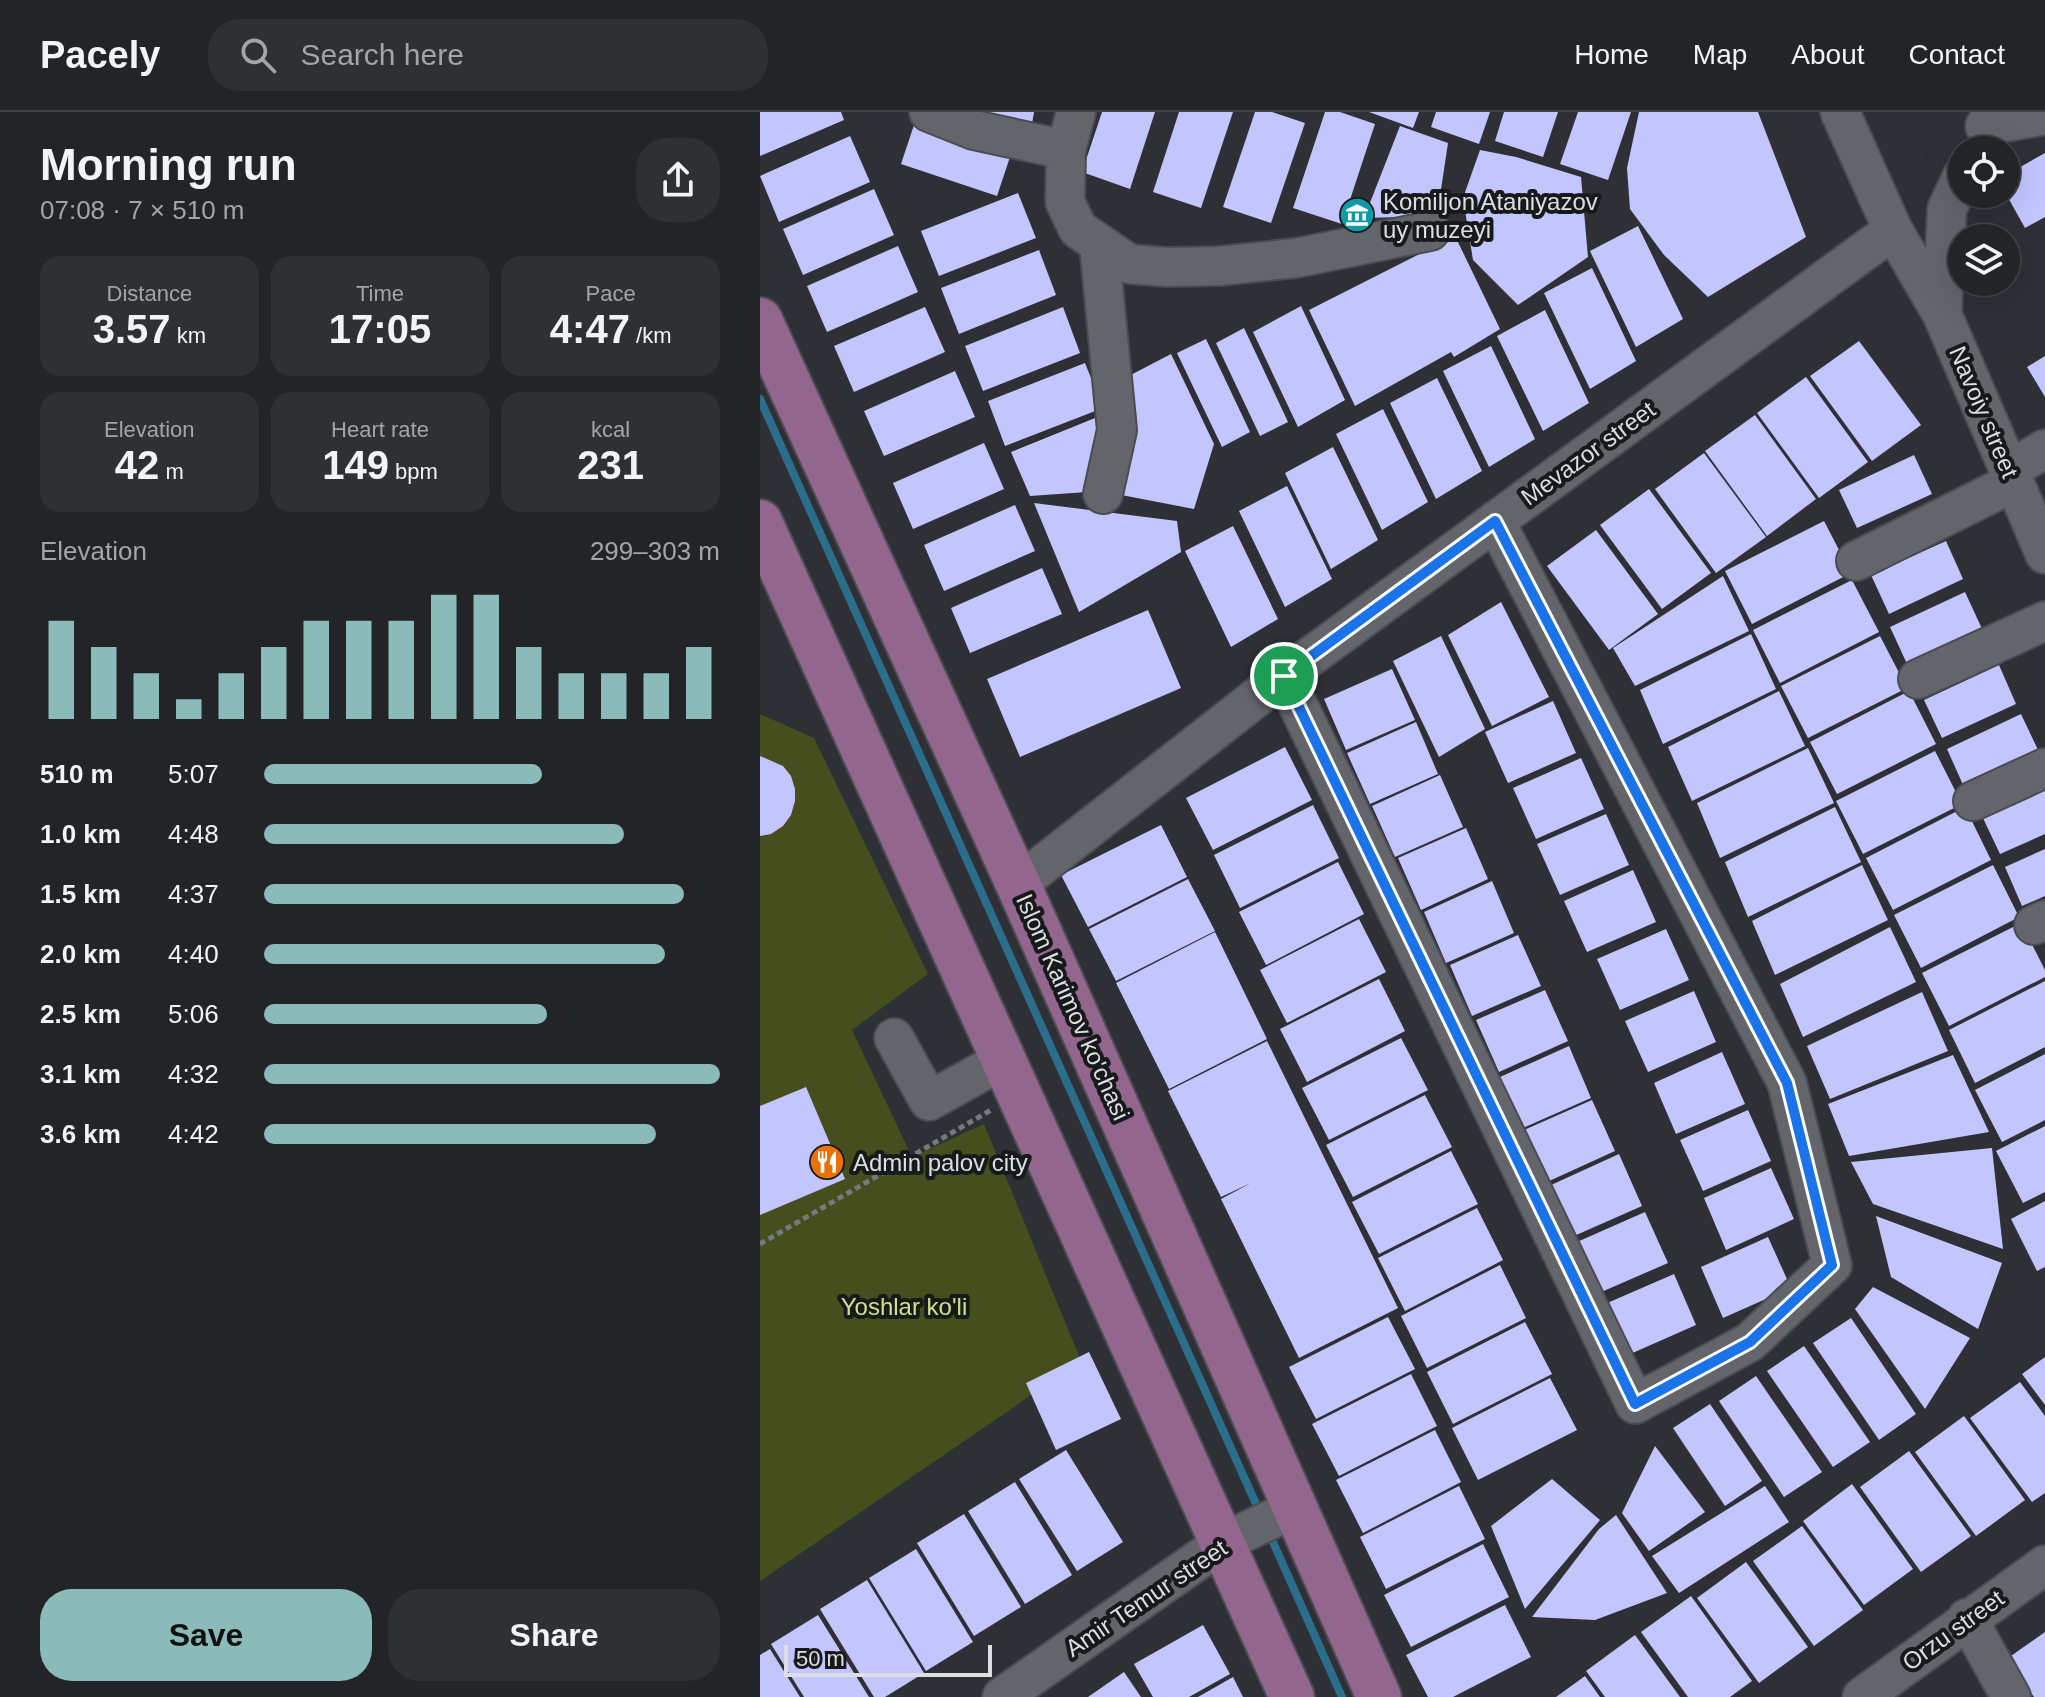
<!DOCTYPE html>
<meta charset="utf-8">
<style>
:root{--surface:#232428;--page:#2f3034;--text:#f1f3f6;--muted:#a3a4a8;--line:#404145;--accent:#8bbbb9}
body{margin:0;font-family:Arial,sans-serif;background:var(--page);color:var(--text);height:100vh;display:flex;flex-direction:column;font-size:30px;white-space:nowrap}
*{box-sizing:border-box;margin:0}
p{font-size:26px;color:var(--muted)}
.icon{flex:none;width:44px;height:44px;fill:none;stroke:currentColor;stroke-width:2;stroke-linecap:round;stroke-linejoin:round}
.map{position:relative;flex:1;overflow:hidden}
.side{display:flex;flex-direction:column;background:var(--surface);width:760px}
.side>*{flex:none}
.fabs{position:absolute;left:1188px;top:24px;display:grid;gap:16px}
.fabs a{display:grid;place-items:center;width:72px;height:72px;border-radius:50%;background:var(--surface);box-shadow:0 8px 32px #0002,0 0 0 2px var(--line);font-size:40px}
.scale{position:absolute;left:24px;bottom:20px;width:208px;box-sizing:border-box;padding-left:8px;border:4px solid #dddee2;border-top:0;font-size:22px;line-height:28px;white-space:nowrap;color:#dddee2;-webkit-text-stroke:6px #18191b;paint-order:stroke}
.pin{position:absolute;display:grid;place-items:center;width:68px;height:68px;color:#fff;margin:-34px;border:4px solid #fff;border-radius:50%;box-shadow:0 2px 8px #0007}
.round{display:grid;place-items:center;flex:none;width:84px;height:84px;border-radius:32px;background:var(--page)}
.head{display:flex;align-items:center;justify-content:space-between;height:136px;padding:0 40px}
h1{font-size:44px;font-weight:700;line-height:60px}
.figures{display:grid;grid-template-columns:repeat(3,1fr);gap:12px;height:136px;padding:8px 40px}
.figures div{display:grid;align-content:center;border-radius:20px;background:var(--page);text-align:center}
.figures b{font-size:40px;font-weight:700}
.figures small{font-size:22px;font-weight:400}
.figures p{font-size:22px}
.chart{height:224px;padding:16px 40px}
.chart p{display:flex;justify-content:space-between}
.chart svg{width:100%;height:144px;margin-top:8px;stroke:var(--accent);stroke-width:6}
.primary-button{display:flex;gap:16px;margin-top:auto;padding:16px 40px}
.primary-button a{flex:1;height:92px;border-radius:32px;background:var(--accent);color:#111;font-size:32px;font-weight:700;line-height:92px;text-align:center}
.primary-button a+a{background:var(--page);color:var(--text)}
ul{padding:0 40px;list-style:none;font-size:26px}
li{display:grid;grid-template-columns:128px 96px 1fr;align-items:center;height:60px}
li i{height:20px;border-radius:10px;background:var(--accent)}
header{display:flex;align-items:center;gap:48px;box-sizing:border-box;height:112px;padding:0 40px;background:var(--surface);border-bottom:2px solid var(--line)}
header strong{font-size:38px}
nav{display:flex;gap:44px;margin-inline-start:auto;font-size:28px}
.search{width:560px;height:72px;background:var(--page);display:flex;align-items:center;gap:20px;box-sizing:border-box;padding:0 28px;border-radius:32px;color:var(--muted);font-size:30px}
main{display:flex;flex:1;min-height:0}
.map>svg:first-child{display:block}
</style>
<header>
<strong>Pacely</strong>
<div class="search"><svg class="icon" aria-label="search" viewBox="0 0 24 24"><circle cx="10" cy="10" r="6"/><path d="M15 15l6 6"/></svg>Search here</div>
<nav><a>Home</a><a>Map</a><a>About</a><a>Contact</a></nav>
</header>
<main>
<section class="side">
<div class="head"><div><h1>Morning run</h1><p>07:08 · 7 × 510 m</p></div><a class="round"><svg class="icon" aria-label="share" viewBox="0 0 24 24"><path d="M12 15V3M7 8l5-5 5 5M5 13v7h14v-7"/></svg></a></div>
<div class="figures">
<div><p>Distance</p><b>3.57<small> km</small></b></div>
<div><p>Time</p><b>17:05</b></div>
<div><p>Pace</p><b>4:47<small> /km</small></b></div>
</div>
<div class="figures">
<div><p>Elevation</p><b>42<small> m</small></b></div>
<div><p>Heart rate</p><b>149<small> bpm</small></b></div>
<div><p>kcal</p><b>231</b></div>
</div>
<div class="chart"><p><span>Elevation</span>299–303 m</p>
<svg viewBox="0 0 160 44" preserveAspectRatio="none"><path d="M5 44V14M15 44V22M25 44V30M35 44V38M45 44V30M55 44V22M65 44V14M75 44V14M85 44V14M95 44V6M105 44V6M115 44V22M125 44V30M135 44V30M145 44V30M155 44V22"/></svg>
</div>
<ul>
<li><b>510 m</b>5:07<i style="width:61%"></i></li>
<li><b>1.0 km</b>4:48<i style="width:79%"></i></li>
<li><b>1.5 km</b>4:37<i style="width:92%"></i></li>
<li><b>2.0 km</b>4:40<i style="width:88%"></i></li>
<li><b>2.5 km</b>5:06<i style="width:62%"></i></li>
<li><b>3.1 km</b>4:32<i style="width:100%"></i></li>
<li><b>3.6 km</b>4:42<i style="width:86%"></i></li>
</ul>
<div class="primary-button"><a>Save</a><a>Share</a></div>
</section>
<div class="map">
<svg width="1285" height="1585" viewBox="0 0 1285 1585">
<rect width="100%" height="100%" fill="#2f3036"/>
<path fill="#464e1e" d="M0,602l54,24 114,236 -76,56 60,127 72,-33 97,237 -321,220z"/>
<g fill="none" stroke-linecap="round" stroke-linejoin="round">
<path stroke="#2b6e8b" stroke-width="8" d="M0,287l501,1116
M508,1419l74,166"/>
</g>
<path fill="#c3c5ff" d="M0,0h81l3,8 -84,36z
M219,0h55l-3,18z
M342,0h53l-25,77 -48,-17z
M419,0h54l-32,96 -48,-16z
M495,0h17l33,11 -34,100 -48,-16z
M565,0h15l35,12 -33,100 -49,-16z
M609,0h50l-6,16z
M676,0h54l-11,32 -48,-17z
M744,0h54l-15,45 -48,-16z
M818,0h53l-23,68 -48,-16z
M879,0h119l48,125 -98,60 -44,-42 -34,-46 -3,-41z
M156,7l96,32 -15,45 -96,-32z
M640,14l48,17 -11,73 -73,2z
M90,24l20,46 -91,40 -19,-46z
M720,38l36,7 65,20 7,80 -70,48 -45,-45 -10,-62z
M1285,41v64l-20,11 -19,-34v-19z
M114,77l20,46 -91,40 -20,-46z
M258,81l18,45 -97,38 -18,-45z
M878,114l45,93 -47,28 -46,-96z
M695,124l45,93 -46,28 -3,-5 -96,54 -46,-96z
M138,134l20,46 -91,40 -20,-46z
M279,138l17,45 -97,39 -18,-46z
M832,156l44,93 -46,28 -46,-96z
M541,194l44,94 -47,27 -45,-95z
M165,195l20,45 -91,40 -20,-46z
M303,195l17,46 -97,38 -18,-45z
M785,198l44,93 -46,28 -46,-95z
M484,216l44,94 -28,14 -44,-93z
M446,227l44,93 -28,15 -45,-94z
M1099,229l62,84 -49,36 -62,-85z
M731,234l44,93 -46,28 -46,-96z
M411,242l43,90 -20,65 -78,-15 7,-115z
M1285,244v41l-18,-30z
M325,251l18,45 -98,38 -17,-45z
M195,259l20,46 -91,39 -20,-45z
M1046,265l62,85 -49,36 -62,-85z
M677,266l45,93 -46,28 -46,-96z
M623,297l45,93 -46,28 -46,-96z
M995,303l61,84 -49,37 -62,-85z
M340,304l-13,76 -57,4 -19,-44z
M224,331l20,46 -91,40 -20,-46z
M573,335l45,93 -47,29 -46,-96z
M944,341l62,84 -50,36 -61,-84z
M1154,343l18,39 -75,34 -18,-38z
M527,374l45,93 -47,28 -46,-96z
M889,377l62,84 -49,36 -62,-84z
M274,391l143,18 4,31 -102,60z
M255,393l20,46 -91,40 -20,-46z
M1064,409l27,52 -99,51 -27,-53z
M473,414l45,93 -47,28 -46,-96z
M836,418l62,84 -49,36 -62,-84z
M1186,429l17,38 -74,35 -18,-39z
M282,456l20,46 -92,39 -19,-45z
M963,464l26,55 -114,55 -22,-38z
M1092,468l27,52 -99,51 -27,-53z
M1205,480l18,39 -75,35 -18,-39z
M741,490l48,95 -57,29 -44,-91z
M388,498l33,78 -161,69 -33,-78z
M991,522l25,55 -113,55 -23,-54z
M681,524l44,93 -46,28 -46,-96z
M1120,524l27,52 -99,50 -27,-52z
M1239,553l17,39 -74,34 -18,-38z
M632,557l23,51 -69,30 -22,-51z
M1019,579l26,55 -113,55 -24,-54z
M1149,579l27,53 -99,50 -27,-52z
M793,589l23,52 -68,30 -23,-51z
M1261,602l18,38 -75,35 -17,-38z
M656,610l22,52 -68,30 -23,-51z
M525,635l27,53 -99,50 -27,-52z
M1048,636l26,55 -114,55 -23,-55z
M1175,639l27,53 -99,50 -27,-53z
M0,644l23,10 8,10 4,13v12l-4,14 -8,11 -12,8 -11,2z
M821,646l23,51 -68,30 -23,-51z
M680,663l23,52 -68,30 -23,-51z
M1285,675v47l-45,20 -18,-38z
M553,693l26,53 -99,50 -26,-53z
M1075,695l26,55 -113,55 -23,-55z
M1205,695l26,53 -98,50 -27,-52z
M846,702l23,51 -69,30 -23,-51z
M401,713l26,52 -99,50 -27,-52z
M706,716l22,51 -67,31 -23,-52z
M1285,737v47l-23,10 -17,-39z
M578,750l26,52 -98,51 -27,-53z
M1102,753l26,55 -113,55 -23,-54z
M1233,753l26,52 -98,51 -27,-53z
M873,758l23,52 -69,30 -23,-51z
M428,767l27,52 -99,50 -27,-52z
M732,769l22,52 -68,30 -22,-51z
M599,807l27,53 -99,51 -27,-53z
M1261,811l24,47v7l-96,49 -27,-53z
M1130,815l26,55 -113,55 -23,-53z
M906,817l23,51 -69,30 -23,-51z
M455,820l52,107 -98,50 -53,-106z
M758,823l23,51 -69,30 -22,-51z
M619,867l26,52 -98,51 -27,-53z
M1285,869v66l-70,36 -26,-53z
M785,878l23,51 -69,31 -23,-52z
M934,879l22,51 -68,30 -23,-51z
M1162,880l26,59 -118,48 -23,-53z
M641,926l27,52 -99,50 -27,-52z
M507,929l131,267 -99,50 -78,-159 30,-16 -30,14 -53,-106z
M809,934l22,52 -68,30 -23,-51z
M962,940l23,52 -69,30 -22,-51z
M1285,942v66l-43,22 -27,-52z
M1193,943l36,77 -140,24 -21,-52z
M46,975l39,92 -85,36v-109z
M665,983l27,52 -99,50 -27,-52z
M832,988l23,51 -68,31 -23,-52z
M988,998l23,51 -68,30 -23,-51z
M1285,1014v66l-22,11 -27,-52z
M1232,1036l11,101 -130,-45 -22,-42z
M691,1039l27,53 -99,50 -27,-52z
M859,1042l23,52 -68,30 -23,-51z
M1011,1056l23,51 -68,31 -22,-52z
M1285,1089v66l-8,4 -26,-52z
M717,1096l26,52 -98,51 -27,-53z
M885,1100l23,51 -69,30 -22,-51z
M1116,1104l126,47 -24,66 -87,-52z
M1008,1125l23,51 -68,30 -22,-51z
M740,1153l26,53 -99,50 -26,-52z
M914,1162l22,51 -68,30 -23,-51z
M1113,1175l97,51 -45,71 -70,-100z
M628,1205l27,52 -99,50 -27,-52z
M1091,1206l65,96 -37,26 -66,-97z
M765,1210l27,52 -99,50 -26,-52z
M1044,1234l66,96 -37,25 -66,-96z
M329,1240l32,67 -65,31 -30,-67z
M1285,1245v48l-23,-31z
M651,1262l26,52 -98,50 -27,-52z
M996,1264l66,96 -38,25 -65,-96z
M790,1266l27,52 -99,50 -26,-52z
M1260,1270l25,34v77l-13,9 -62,-84z
M950,1292l52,77 -37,25 -52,-78z
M1204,1304l61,84 -49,36 -61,-84z
M675,1318l26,52 -98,51 -27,-53z
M895,1334l50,66 -56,39 -27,-38z
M306,1338l57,92 -46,29 -58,-92z
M1149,1339l62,85 -50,36 -61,-85z
M792,1367l48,41 -75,89 -34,-83z
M255,1370l57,93 -47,29 -57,-93z
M1092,1372l61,85 -49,36 -61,-84z
M699,1374l26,53 -99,50 -26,-52z
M1005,1374l24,36 -110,71 -27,-37z
M204,1402l57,93 -47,29 -57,-93z
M856,1403l51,78 -72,27 -63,-3 67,-88z
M1042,1414l61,84 -49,36 -61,-85z
M723,1432l26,53 -98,50 -27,-52z
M156,1437l57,93 -47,29 -57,-93z
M986,1450l62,85 -49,36 -62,-85z
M107,1468l57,93 -39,24h-11l-54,-88z
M931,1484l61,85 -22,16h-42l-47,-65z
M745,1493l26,52 -78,40h-25l-22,-42z
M58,1503l51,82h-65l-33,-53z
M443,1513l27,49 -41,23h-36l-19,-33z
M1285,1520v65h-11l-26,-39z
M875,1523l45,62h-75l-19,-26z
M10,1537l30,48h-40v-42z
M364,1560l17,25h-53z
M825,1564l15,21h-44z
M473,1565l10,20h-45z"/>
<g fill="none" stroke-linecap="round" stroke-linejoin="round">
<g stroke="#4b4b51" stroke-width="42">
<path id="minor" d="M169,0l45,18 92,20
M316,0l-10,38 -1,52 13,27 51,35 38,3 52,-1 77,-8 134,-27
M1080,0l53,118 49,84 103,240
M1225,14l60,-11
M339,132l18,186 -14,64
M1182,202l5,-105 15,-32
M1249,358l36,-21
M1096,449l158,-79
M524,564l351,728 115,-62 82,-77 -45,-182 -292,-562
M1158,567l127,-58
M1213,689l72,-33
M258,772l266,-208 609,-446
M1274,813l11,-5
M134,926l35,63 74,-41
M1207,1506l44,79
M242,1585l222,-155 71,-34
M1102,1585l183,-132"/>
</g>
<g stroke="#4b4b51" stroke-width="48">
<path id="major" d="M0,208l258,564 361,813
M0,410l532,1175"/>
</g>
<path stroke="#78797e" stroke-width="5" stroke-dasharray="6 4" stroke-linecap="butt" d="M0,1132l231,-134"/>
<use href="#minor" stroke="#64656b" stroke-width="38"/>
<use href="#major" stroke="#92668d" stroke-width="44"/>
</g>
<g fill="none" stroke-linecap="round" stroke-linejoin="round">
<g stroke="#fff" stroke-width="16">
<path id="route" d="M735,409l292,562 45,182 -82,77 -115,62 -351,-728z"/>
</g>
<use href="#route" stroke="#1a73e8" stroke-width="10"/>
</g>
<defs>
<g id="museum-disc" transform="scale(1.8)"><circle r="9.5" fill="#0f9aa8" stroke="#18191b"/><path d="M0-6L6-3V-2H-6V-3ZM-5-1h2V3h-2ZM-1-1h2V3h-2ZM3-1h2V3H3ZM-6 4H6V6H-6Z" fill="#fff"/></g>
<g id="restaurant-disc" transform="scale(1.8)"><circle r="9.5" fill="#e8710a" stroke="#18191b"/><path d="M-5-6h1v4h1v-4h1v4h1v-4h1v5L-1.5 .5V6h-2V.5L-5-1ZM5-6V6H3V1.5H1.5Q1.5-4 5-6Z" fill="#fff"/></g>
</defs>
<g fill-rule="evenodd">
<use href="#museum-disc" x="597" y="103"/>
<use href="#restaurant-disc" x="67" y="1050"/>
</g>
<g text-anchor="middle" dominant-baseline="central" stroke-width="8" stroke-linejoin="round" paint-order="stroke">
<g font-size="24" fill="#dddee2" stroke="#18191b" text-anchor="start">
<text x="623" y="89">Komiljon Ataniyazov<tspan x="623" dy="28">uy muzeyi</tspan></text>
<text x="93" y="1050">Admin palov city</text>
</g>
<g font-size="24" fill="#dddee2" stroke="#18191b">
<text transform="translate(1224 300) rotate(67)">Navoiy street</text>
<text transform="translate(828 341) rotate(-36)">Mevazor street</text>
<text transform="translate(313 895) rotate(66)">Islom Karimov ko'chasi</text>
<text transform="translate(386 1486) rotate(-34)">Amir Temur street</text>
<text transform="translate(1193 1518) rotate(-36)">Orzu street</text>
</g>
<g font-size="24" fill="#d0e08a" stroke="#18191b">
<text x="144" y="1194">Yoshlar ko'li</text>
</g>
</g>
</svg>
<div class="fabs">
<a><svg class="icon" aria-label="locate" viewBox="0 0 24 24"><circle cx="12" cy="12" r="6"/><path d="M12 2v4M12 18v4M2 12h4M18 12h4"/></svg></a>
<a><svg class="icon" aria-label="layers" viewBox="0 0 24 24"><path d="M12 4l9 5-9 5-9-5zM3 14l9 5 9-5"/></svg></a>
</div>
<div class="scale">50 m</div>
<div class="pin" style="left:524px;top:564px;background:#1e9e55"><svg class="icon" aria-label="arrive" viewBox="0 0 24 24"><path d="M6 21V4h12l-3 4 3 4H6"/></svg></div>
</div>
</main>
